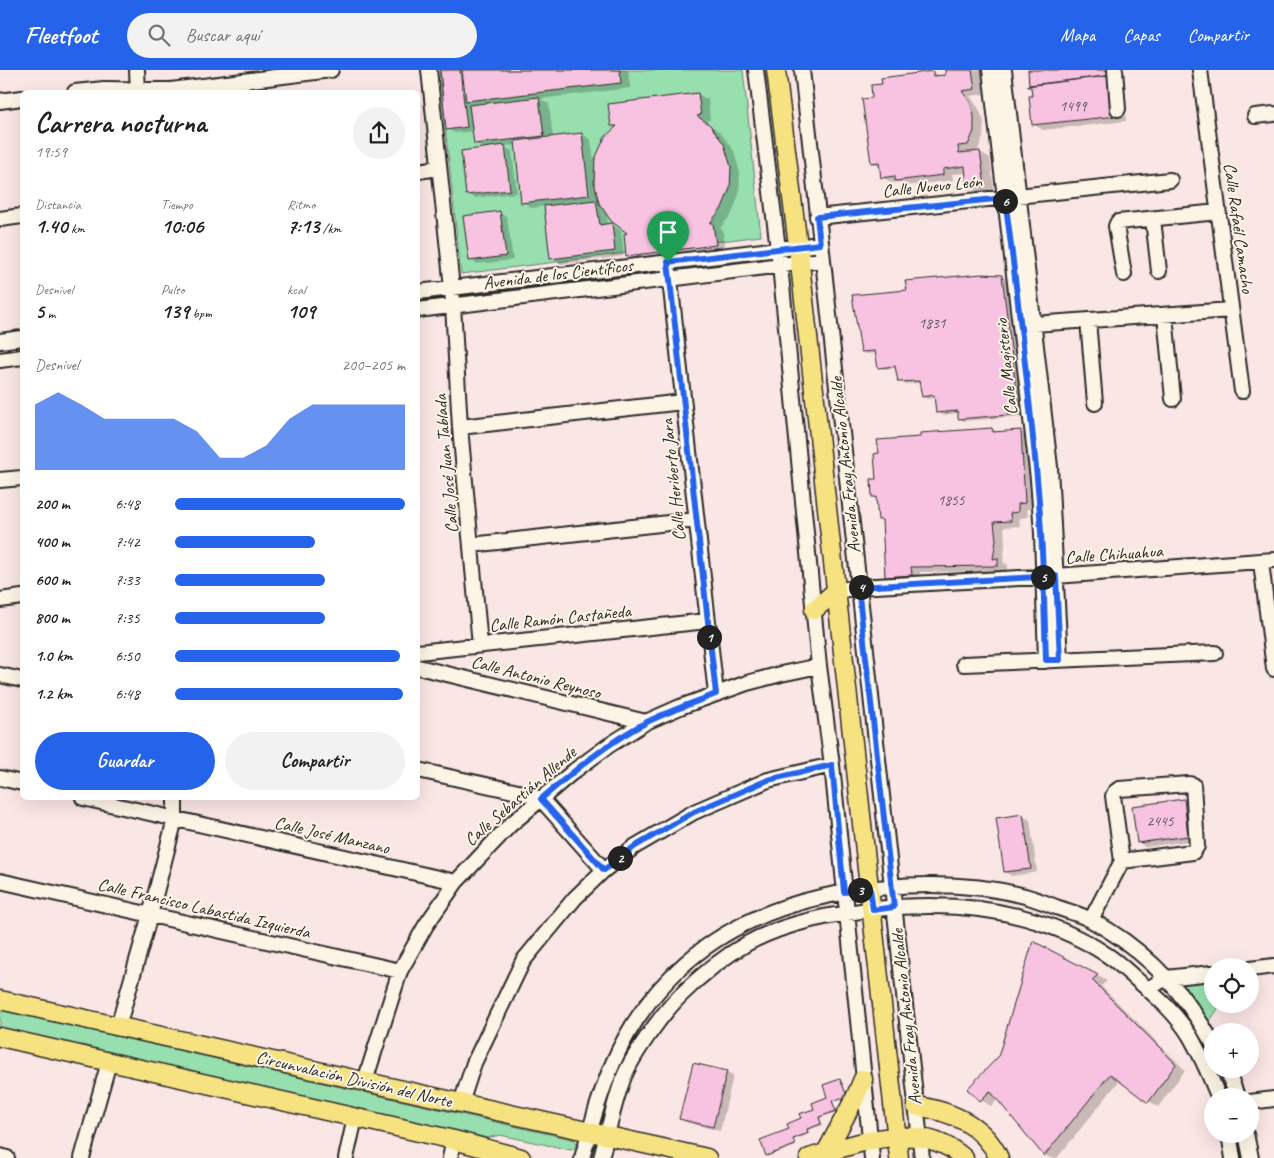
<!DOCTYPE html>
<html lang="es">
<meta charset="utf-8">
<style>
:root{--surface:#fff;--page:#f2f2f2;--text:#222;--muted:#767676;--accent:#2563eb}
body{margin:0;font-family:Caveat,sans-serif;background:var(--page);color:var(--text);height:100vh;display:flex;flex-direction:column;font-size:19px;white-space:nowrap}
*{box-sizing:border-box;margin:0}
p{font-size:16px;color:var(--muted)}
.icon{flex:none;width:28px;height:28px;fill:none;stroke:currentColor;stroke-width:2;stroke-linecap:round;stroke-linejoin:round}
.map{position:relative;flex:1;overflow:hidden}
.drawer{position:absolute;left:20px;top:20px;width:400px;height:710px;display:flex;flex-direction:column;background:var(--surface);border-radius:8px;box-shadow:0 5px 20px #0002}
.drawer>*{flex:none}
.tools{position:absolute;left:1204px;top:888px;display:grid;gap:10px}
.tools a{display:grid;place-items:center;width:55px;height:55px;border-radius:50%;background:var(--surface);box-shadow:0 5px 20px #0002;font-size:25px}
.pin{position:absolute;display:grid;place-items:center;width:42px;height:42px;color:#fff;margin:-51px -21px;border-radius:50% 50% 50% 0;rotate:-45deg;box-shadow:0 0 5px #0007}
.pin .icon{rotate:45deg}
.km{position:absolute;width:25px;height:25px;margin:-12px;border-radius:50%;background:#222;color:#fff;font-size:14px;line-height:25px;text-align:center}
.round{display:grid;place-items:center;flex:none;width:52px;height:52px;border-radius:26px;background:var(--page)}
.overview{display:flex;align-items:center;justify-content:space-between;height:85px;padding:0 15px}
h1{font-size:28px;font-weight:800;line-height:38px}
.figures{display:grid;grid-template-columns:repeat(3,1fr);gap:8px;height:85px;padding:5px 15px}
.figures div{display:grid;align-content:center}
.figures b{font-size:21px;font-weight:800}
.figures small{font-size:14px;font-weight:400}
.figures p{font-size:14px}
.chart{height:140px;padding:10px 15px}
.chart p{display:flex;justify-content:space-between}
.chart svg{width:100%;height:90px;margin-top:5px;fill:var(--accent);opacity:.7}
.cta{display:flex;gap:10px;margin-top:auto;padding:10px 15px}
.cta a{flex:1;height:58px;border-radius:30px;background:var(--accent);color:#fff;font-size:20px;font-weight:800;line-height:58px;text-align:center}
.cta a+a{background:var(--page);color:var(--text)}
ul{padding:0 15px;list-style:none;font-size:16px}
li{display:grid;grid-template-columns:80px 60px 1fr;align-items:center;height:38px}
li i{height:12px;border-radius:6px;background:var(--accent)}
header{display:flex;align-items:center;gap:30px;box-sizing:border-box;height:70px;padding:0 25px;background:var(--accent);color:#fff}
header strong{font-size:24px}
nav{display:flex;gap:28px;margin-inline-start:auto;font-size:18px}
.search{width:350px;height:45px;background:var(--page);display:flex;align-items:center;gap:12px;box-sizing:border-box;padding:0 18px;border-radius:28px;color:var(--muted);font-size:19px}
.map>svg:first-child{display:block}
</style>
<header>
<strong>Fleetfoot</strong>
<div class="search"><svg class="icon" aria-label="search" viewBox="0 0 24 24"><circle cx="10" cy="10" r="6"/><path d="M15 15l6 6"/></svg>Buscar aquí</div>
<nav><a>Mapa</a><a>Capas</a><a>Compartir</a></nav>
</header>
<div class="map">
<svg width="1274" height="1088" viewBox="0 0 1274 1088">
<rect width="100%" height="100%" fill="#fae6e4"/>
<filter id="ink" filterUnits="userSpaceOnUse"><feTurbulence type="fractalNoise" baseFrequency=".02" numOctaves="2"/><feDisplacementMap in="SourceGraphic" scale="10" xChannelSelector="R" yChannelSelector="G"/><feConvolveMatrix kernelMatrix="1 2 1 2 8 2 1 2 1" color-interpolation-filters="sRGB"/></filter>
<g filter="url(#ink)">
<path fill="#97dfae" stroke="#61856c" d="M439,0h304l18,166 -300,38z
M1212,906v28h9l-15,23 -28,-45z
M0,940l571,129 4,1 1,5 -2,4 -3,1 -71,-15 -13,3 -487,-109z"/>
<path fill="#0003" d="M441,0h187l2,18 -90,11 9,5 4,34 29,-4 9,6 4,28 22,-40 -5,-3 86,-31 10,6 2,20 -6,1 16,11 14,19 6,22 -1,21 -7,20 -12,14 3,2 2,20 -88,11 -10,-6 3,-21 -23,-22 1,13 3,-1 10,6 3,26 -63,8 -10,-6 -6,-52 -13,2 -9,-6 -7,-57 -12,1 8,5 5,42 -42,5 -8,-4 18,-45 -10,-6 -1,-12 -19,2 -8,-4z
M946,0h35l3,24 -14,2 9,13 5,13 -1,15 -6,15h3l10,6 4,33 -15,2 -10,-6 -2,-14 -15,1 1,6 -47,6 -7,-4 -7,1 -10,-6 -1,-9 -9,-6 2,-63 9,-14 49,-13 8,4h7z
M1029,0h94l3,51 -83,9 -10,-6v-27z
M500,143l7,4 6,43 -36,4 -7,-4z
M1001,206l5,3 17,137 -60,5 -4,-3v-5l-17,2 -5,-3 -1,-14 -9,1 -4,-3 -2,-13 -17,1 -5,-3 -2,-13 -13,1 -4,-2 -3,-14 -11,1 -4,-3 46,-60z
M992,359l7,4 22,-1 10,5 4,71 -8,1 1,8 -9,1 1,8 -16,1 1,19 -2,16 5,3 -1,6 -87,1 1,8 -25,2 -10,-6 -3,-54 -4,-3 -2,-20 -4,-3 5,-16 43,-41z
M1183,731l8,4 4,35 -50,7 -7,-5z
M1023,746l7,4 7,52 -25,4 -7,-4z
M1034,873l73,38 -6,5 84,84 -27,37 -38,-27 -63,78h-7l-5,-3 -47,-56 -7,7 -10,-6 18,-43z
M726,1002l7,4 -13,55 -32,-8 -8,-4z
M840,1010l8,16 -15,6 4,10 -17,6 3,7 -15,5 2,4 -16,6 2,6 -27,10 -2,-1 23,-25 39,-33z"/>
<path fill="#f7c3e0" stroke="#2b2b2b" d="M440,0h20l7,57 -21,3z
M462,0h158l1,13 -155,18z
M945,0h27l3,19 -13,2 8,11 4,14v15l-6,14 -10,1 1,7 21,-2 5,35 -18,2 -2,-22 -22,3v6l-48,6v-5l-14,2 -2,-16 -8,1 -9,-64 10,-1 -1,-13 11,-1 -1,-6 52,-7v5l12,-1z
M1028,0h85l1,5 -85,10z
M1114,5l3,41 -85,9 -3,-29h3l-1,-9h-3l-1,-1z
M698,23l3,22 -4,1 13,9 14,19 7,23 -1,21 -8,20 -12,15h3l3,22 -90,11 -2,-22 3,-1 -16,-12 -12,-18 -5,-21 1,-23 10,-22 12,-11h-6l-3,-22z
M539,27l5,39 -70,8 -5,-39z
M582,63l7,62 -68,8 -6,-62z
M505,75l5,45 -44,5 -5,-44z
M596,130l4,25 12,-2 3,28 -65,8 -6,-53z
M500,141l6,45 -37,5 -6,-45z
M982,204l20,1 17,139 -61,5v-8l-22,2 -2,-18 -12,2 -3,-16 -21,1 -3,-16 -17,2 -3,-17 -14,1 -9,-57 55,-5 -2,-9z
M992,358l1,4 28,-2 4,73 -7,1v8l-8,1 1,8 -17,1 2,18 -3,19 5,-1v8l-87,1 1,8 -27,2 -3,-57h-4l-2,-23h-4l-1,-18h5l-2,-25 5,-1 -2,-13 43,-3v-4z
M1184,729l4,37 -51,7 -5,-37z
M1023,744l8,55 -27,3 -8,-54z
M1033,871l65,34 -6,5 84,84 -28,39 -38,-29 -66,82 -54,-65 -10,10 -13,-12 31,-32z
M693,993l34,8 -14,56 -34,-8z
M840,1009l7,17 -15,5 4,10 -17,6 2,7 -14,5 1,4 -15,6 2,6 -29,11 -6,-16 29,-11 -2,-5 14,-6 -2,-4 15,-5 -2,-6 15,-6 -4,-12z"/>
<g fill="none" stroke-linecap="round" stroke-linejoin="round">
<g stroke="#2b2b2b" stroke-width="18">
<path id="minor" d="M137,0l1,22
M429,0l23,218 8,139 20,218
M756,0l24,195 39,401 13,99 40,393
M802,0l120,1088
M990,0l48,409 4,54 4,128
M1004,0l46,397 10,193
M1115,0l3,39
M1200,0l42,321
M75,22l29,-3 67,1 160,-20
M0,31l22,-3
M1255,46l19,-2
M418,101l21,-3
M817,147l353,-37
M0,149l22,-3
M1153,149l6,52
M668,192l48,432
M1124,204l-8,-48 2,-4 100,-10
M418,222l402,-48
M418,240l404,-50
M1165,245l8,84
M1088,250l7,83
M1034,254l197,-14
M0,271l22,-3
M0,290l22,-3
M460,357l223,-25
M0,410l22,-2
M471,475l225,-25
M1261,492l13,107
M836,521l22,-4 198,-11 218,-16
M0,530l22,-3
M418,582l289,-31
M964,594l251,-11
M418,597l228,55
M0,605l22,5
M418,700l109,24 14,5 63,71
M0,708l22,5
M83,728l373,84
M0,811l400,90
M1091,850l31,-59 -9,-65 2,-4 4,-3 70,-5 4,1 4,61 -4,6 -71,9
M1250,899l24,-3
M1148,919l18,-11 46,-5
M118,957l32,-112 25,-96v-21
M1227,999l10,27
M365,1011l35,-110 26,-46 30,-43 54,-57 64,-54 34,-25 38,-24 34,-15 67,-24 34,-9 38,-8
M1250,1032l24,-3
M461,1033l13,-40 49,-102 52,-63 29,-28 30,-23 60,-35 74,-32 64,-15
M1229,1064l4,24
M1246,1064l5,24
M0,1086l7,2
M82,1088l27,-96
M346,1088l9,-40
M450,1088l4,-18
M582,1088c20,-71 35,-126 88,-180 21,-22 48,-41 74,-54 77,-39 198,-49 281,-28 10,3 21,7 31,11 11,4 24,7 35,13 52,28 93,71 121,122
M601,1088c7,-25 12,-52 21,-76 8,-24 40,-68 58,-86 20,-20 43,-39 68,-53 39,-21 86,-29 128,-34 82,-9 162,0 231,46 11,7 20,16 29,24 20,17 40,34 54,57 11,19 20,40 28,60"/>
</g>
<g stroke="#2b2b2b" stroke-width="21">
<path id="major" d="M776,0l22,176 101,912
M814,540l22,-19
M0,930l707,158
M0,967l454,103 67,18
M916,1036c35,5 67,18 83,52
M809,1088c50,-15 110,-40 155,0
M823,1088l32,-60 8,-19"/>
</g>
<use href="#minor" stroke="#fcf5e5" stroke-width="14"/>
<use href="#major" stroke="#f7e281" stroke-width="18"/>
</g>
</g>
<g fill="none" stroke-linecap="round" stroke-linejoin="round" filter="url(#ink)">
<g stroke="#fff" stroke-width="10">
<path id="route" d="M668,192l48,432c-23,9 -47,17 -69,28 -39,20 -73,49 -106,77l63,71 30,-23 60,-35 74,-32 64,-15 12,127 26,-3 3,21 21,-3 -36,-320c66,-4 132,-7 198,-11l4,84h-14c-2,-60 -3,-121 -9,-182 -9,-93 -20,-187 -32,-280l-188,19 3,27 -152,18"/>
</g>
<use href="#route" stroke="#2563eb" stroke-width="6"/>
</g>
<g text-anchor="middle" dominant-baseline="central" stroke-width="4" stroke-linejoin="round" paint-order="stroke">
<g font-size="15" fill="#5e5158">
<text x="1073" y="36">1499</text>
<text x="932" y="253">1831</text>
<text x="951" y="430">1855</text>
<text x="1160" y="751">2445</text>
</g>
<g font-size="18" fill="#2b2b2b" stroke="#fcf5e5">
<text transform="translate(932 116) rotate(-6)">Calle Nuevo León</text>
<text transform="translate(1239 158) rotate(82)">Calle Rafaél Camacho</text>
<text transform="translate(558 204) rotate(-7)">Avenida de los Científicos</text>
<text transform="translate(1006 297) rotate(-96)">Calle Magisterio</text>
<text transform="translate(446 394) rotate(-95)">Calle José Juan Tablada</text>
<text transform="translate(845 395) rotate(-96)">Avenida Fray Antonio Alcalde</text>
<text transform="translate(673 410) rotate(-96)">Calle Heriberto Jara</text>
<text transform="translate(1114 484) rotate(-4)">Calle Chihuahua</text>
<text transform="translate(560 548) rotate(-6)">Calle Ramón Castañeda</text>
<text transform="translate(536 607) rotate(14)">Calle Antonio Reynoso</text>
<text transform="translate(520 726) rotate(-41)">Calle Sebastián Allende</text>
<text transform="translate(332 765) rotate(13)">Calle José Manzano</text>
<text transform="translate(204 838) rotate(13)">Calle Francisco Labastida Izquierda</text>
<text transform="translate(906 947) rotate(-96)">Avenida Fray Antonio Alcalde</text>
<text transform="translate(354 1009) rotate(13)">Circunvalación División del Norte</text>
</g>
</g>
</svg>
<div class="tools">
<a><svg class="icon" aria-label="locate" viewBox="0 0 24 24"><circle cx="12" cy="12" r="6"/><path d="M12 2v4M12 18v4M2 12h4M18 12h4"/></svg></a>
<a>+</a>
<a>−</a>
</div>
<div class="pin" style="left:668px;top:192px;background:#1e9e55"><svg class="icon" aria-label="arrive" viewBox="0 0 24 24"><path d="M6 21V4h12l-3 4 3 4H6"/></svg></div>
<b class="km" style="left:709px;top:567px">1</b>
<b class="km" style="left:620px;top:788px">2</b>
<b class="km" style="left:860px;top:820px">3</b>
<b class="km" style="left:861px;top:517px">4</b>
<b class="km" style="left:1043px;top:507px">5</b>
<b class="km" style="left:1005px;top:131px">6</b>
<section class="drawer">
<div class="overview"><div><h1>Carrera nocturna</h1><p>19:59</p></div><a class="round"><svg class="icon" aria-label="share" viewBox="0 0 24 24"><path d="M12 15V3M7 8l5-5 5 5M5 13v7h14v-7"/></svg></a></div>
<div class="figures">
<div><p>Distancia</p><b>1.40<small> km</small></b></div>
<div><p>Tiempo</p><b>10:06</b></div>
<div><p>Ritmo</p><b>7:13<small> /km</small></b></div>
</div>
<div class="figures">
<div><p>Desnivel</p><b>5<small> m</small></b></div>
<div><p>Pulso</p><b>139<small> bpm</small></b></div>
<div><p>kcal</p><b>109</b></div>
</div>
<div class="chart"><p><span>Desnivel</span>200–205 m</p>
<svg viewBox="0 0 160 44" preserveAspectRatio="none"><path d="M0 44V12L10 6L20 12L30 19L40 19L50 19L60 19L70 25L80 38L90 38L100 32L110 19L120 12L130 12L140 12L150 12L160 12V44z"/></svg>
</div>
<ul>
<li><b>200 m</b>6:48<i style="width:100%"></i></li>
<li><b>400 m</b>7:42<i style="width:61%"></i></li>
<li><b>600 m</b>7:33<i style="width:65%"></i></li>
<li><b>800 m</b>7:35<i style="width:65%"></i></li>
<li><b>1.0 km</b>6:50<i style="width:98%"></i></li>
<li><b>1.2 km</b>6:48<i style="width:99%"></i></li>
</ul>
<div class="cta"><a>Guardar</a><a>Compartir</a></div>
</section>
</div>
